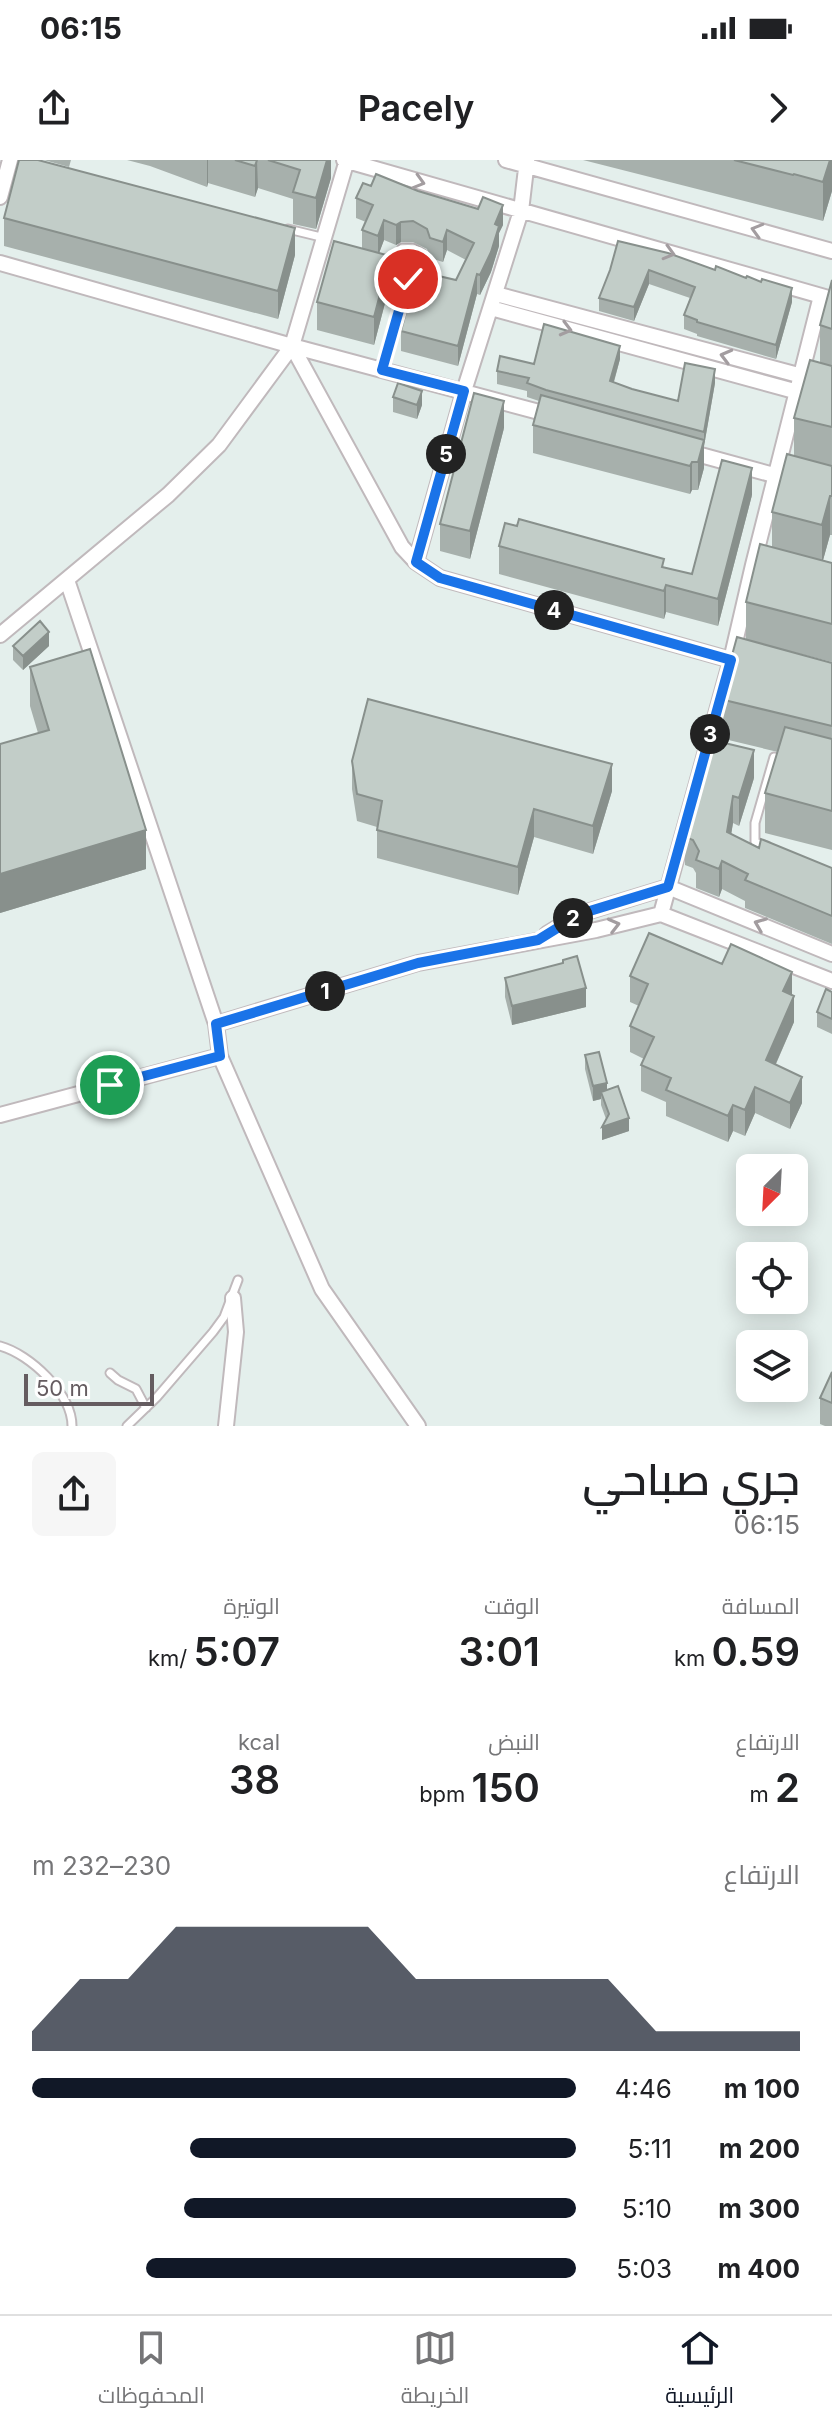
<!DOCTYPE html>
<html lang="ar">
<meta charset="utf-8">
<style>
:root{--surface:#fff;--page:#f6f6f6;--text:#202124;--muted:#757577;--line:#e0e0e0;--accent:#111827}
body{margin:0;font-family:Inter,Cairo,sans-serif;background:var(--page);color:var(--text);direction:rtl;height:100vh;display:flex;flex-direction:column;font-size:30px;white-space:nowrap}
*{box-sizing:border-box;margin:0}
p{font-size:26px;color:var(--muted)}
.icon{flex:none;width:44px;height:44px;fill:none;stroke:currentColor;stroke-width:2;stroke-linecap:round;stroke-linejoin:round}
.map{position:relative;height:1266px;overflow:hidden;direction:ltr}
.drawer{display:flex;flex-direction:column;background:var(--surface);flex:1}
.drawer>*{flex:none}
.needle{width:52px;rotate:204deg}
.fabs{position:absolute;left:736px;top:994px;display:grid;gap:16px}
.fabs a{display:grid;place-items:center;width:72px;height:72px;border-radius:12px;background:var(--surface);box-shadow:0 4px 20px #0003;font-size:40px}
.scale{position:absolute;left:24px;bottom:20px;width:130px;box-sizing:border-box;padding-left:8px;border:4px solid #655c60;border-top:0;font-size:22px;line-height:28px;white-space:nowrap;color:#655c60;-webkit-text-stroke:6px #fff;paint-order:stroke}
.pin{position:absolute;display:grid;place-items:center;width:68px;height:68px;color:#fff;margin:-34px;border:4px solid #fff;border-radius:50%;box-shadow:0 2px 8px #0007}
.km{position:absolute;width:40px;height:40px;margin:-20px;border-radius:50%;background:#222;color:#fff;font-size:22px;line-height:40px;text-align:center}
.round{display:grid;place-items:center;flex:none;width:84px;height:84px;border-radius:12px;background:var(--page)}
.head{display:flex;align-items:center;justify-content:space-between;height:136px;padding:0 32px}
h1{font-size:44px;font-weight:600;line-height:60px}
.stats{display:grid;grid-template-columns:repeat(3,1fr);gap:12px;height:136px;padding:8px 32px}
.stats div{display:grid;align-content:center}
.stats b{font-size:40px;font-weight:600}
.stats small{font-size:22px;font-weight:400}
.stats p{font-size:22px}
.chart{height:224px;padding:16px 32px}
.chart p{display:flex;justify-content:space-between}
.chart svg{width:100%;height:144px;margin-top:8px;fill:var(--accent);opacity:.7}
ul{padding:0 32px;list-style:none;font-size:26px}
li{display:grid;grid-template-columns:128px 96px 1fr;align-items:center;height:60px}
li i{height:20px;border-radius:10px;background:var(--accent)}
.status{display:flex;justify-content:space-between;align-items:center;height:56px;padding:0 40px;background:var(--surface);direction:ltr}
.status svg{height:22px;fill:currentColor}
header{display:flex;justify-content:space-between;align-items:center;height:104px;padding:0 32px;background:var(--surface);font-size:36px;font-weight:600}
.tab-bar{display:flex;justify-content:space-around;align-items:center;height:112px;border-top:2px solid var(--line);background:var(--surface);font-size:22px;color:var(--muted)}
.tab-bar a{display:grid;justify-items:center;gap:4px}
.tab-bar .active{color:var(--accent)}
.map>svg:first-child{display:block}
</style>
<div class="status"><b>06:15</b><svg viewBox="0 0 49 12"><path d="M0 12V9h3v3zM5 12V6h3v6zM10 12V3h3v9zM15 12V0h3v12zM26 1h20v11H26zM47 4h2v5h-2z"/></svg></div>
<header><svg class="icon" aria-label="forward" viewBox="0 0 24 24"><path d="M9 5l7 7-7 7"/></svg>Pacely<svg class="icon" aria-label="share" viewBox="0 0 24 24"><path d="M12 15V3M7 8l5-5 5 5M5 13v7h14v-7"/></svg></header>
<div class="map">
<svg width="832" height="1266" viewBox="0 0 832 1266">
<rect width="100%" height="100%" fill="#e4efec"/>
<g fill="none" stroke-linecap="round" stroke-linejoin="round">
<g stroke="#c0b9bc" stroke-width="11">
<path id="service" d="M288,69l37,9
M382,210l26,-91c13,-4 19,-12 15,-25l-10,-6h-11l-5,10v8l11,13
M767,686l-12,-4v-19l19,-66 11,3
M0,1186c30,8 72,48 72,80
M110,1213l8,7 18,9 10,19
M127,1266l30,-29 56,-65 11,-15 14,-37"/>
</g>
<g stroke="#c0b9bc" stroke-width="18">
<path id="minor" d="M344,0l488,139
M506,0l326,91
M0,37l10,-37
M0,103l292,83 262,70
M496,134l306,82
M491,148l307,84
M292,186l110,201 14,15 24,16 309,87
M686,291l146,40
M416,402l48,-171 57,-180 6,-51
M67,420l149,444 202,-61 178,-33 65,-16 171,67
M0,475l168,-140 51,-50 73,-99 55,-186
M661,754l70,-254 22,-95 68,-269
M547,774l33,-20 88,-27 164,67
M216,864l4,32 102,233 96,137
M0,955l220,-59
M226,1266l10,-94 -3,-34"/>
</g>
<use href="#service" stroke="#fff" stroke-width="7"/>
<use href="#minor" stroke="#fff" stroke-width="14"/>
</g>
<path fill="#a7b0ac" d="M44,0h27l-2,7z
M127,0h204v18l-15,51 -23,-5v-25l-35,-11 -3,9 -47,-14 -1,4 -57,-21z
M583,0h249v31l-9,30z
M356,38l147,27 -4,8v13l-8,26 -11,23 -3,-1 -19,72 -57,-15v-20l55,-51 10,-20 -19,-10 -4,12 -13,-4 -3,-9 -14,-7h-12l-5,3 -12,-5 -5,13 11,31 -16,61 -57,-15v-28l45,-54v-18l4,-8 -10,-4z
M4,58l291,37 -17,64 -274,-73z
M618,81l174,61 -16,57 -79,-23v-2l-13,-5v-14l6,-17 -41,-14 -15,37 -35,-10v-13l11,-28z
M832,120v186l-38,-10v-38l26,-55v-38z
M620,199l-6,23 18,7 46,12 37,-18 -11,63v22l-6,22h-6l-2,4 -157,-41v-28l6,-24 -12,-4v-6l-30,-7v-13l37,-7z
M393,237l29,8 -5,14 -24,-7z
M504,268l-34,131 -30,-8v-27z
M832,306v69h-2l-7,25 9,3v99l-82,-21 82,22v187l-67,-17v-40l13,-41 -58,-14v-39l26,-59v-38l26,-55v-35z
M752,335l-34,131 -52,-14 -2,7 -165,-45v-28l165,21 28,7z
M13,486h36l-26,24 -10,-10z
M30,507l116,202 -146,44v-169l38,-11 -8,-27z
M352,601l260,30 -19,63 -59,-17 -16,58 -141,-37v-31l-20,-6 -5,-32z
M754,618l-15,48 -6,-3 -2,11 28,14 73,20v76l-87,-36v-7l-23,-12 -3,8 -23,-9v-15l-3,-5 -8,-3v-28z
M563,800l23,47 -74,18 -7,-28v-19l58,-15z
M630,816l162,19 2,27 -18,42 26,39 -12,26 -35,-16 -10,23 -12,-5 -5,11 -62,-26v-14l-25,-11v-26l3,-6 -14,-7v-26l9,-20 -9,-4z
M832,832v42l-15,-7v-15z
M585,895l22,35 22,41 -27,9 4,-21 -5,-14v-6l-8,2 -8,-32z
M832,1212v54h-7l-5,-2v-26z"/>
<path fill="#88908c" d="M207,0h1v23l-1,4z
M257,0l1,28 -3,9v-31z
M327,0h4v18l-15,51v-31z
M830,0h2v31l-9,30v-39z
M503,45v20l-4,8v13l-8,26 -11,23v-20l15,-51z
M384,60v20l-6,16v-20z
M401,62v20l-5,3v-20z
M295,68v27l-17,64v-28z
M447,70v20l-4,12v-20z
M390,96v28l-16,61v-28z
M649,110v14l-15,37v-14z
M477,114v20l-19,72v-20z
M792,128v14l-16,57v-14z
M620,186v13l-10,36v-14z
M715,209v14l-11,63v22l-6,22v-28l6,-22v-8z
M422,231v14l-5,14v-14z
M504,241v27l-34,131v-28z
M692,302v28l-2,4v-28z
M752,308v27l-34,131v-27z
M830,336v39l-8,29v-39z
M666,425v27l-2,7v-28z
M49,472v14l-26,24v-14z
M754,590v28l-15,48v-28z
M612,604v27l-19,63v-28z
M733,636v27l-6,37v-28z
M534,649v28l-16,58v-28z
M146,670v39l-146,44v-39z
M722,701v28l-3,8v-28z
M792,812v26l-9,-7z
M586,828v19l-74,18v-19z
M794,836v26l-28,64v-26z
M802,917v26l-12,26v-26z
M607,923v15l-6,-6v7l-8,2v-15z
M755,927v26l-10,23v-26z
M733,945v26l-5,11v-26z
M629,958v13l-27,9v-13z"/>
<path fill="#c2cdc8" stroke="#88908c" stroke-width="2" d="M19,0h19l257,68 -17,63 -274,-73z
M235,0h22l-2,6z
M268,0h59l-11,38 -23,-6 7,-22z
M734,0h96l-7,22 -29,-8 -1,1z
M376,14l42,17 60,18 5,-12 20,8 -8,19 4,2 -8,26 -11,23 -3,-1 -19,72 -57,-15 16,-60 39,9 18,-37 -27,-13 -4,12 -13,-4 -3,-9 -14,-8 -12,1 -5,3 -12,-5 -6,16 -16,-6 11,-25 -17,-7 7,-15 8,3z
M334,81l56,15 -16,61 -57,-15z
M618,81l50,12 47,17 1,-4 30,12 1,-2 14,6 1,-3 30,9 -16,57 -79,-23v-2l-13,-5 11,-28 -46,-17 -15,37 -35,-9 11,-28z
M832,120v49l-12,-4z
M544,164l76,22 -10,35 22,8 46,12 7,-38 30,6 -11,63 -158,-42 -19,-7 2,-5 -32,-7 3,-15 34,8z
M810,200l22,6v61l-38,-9z
M398,223l24,8 -5,14 -24,-8z
M474,233l30,8 -34,130 -30,-7z
M541,235l163,45 -6,22h-6l-2,4 -157,-41z
M787,294l45,12v30h-2l-8,29 -50,-13z
M722,300l30,8 -34,131 -52,-14 -2,6 -165,-45 6,-23 12,3 2,-7 145,40 -2,8 30,7z
M760,384l72,19v61l-86,-22z
M40,461l9,11 -26,24 -10,-10z
M737,477l95,26v63l-112,-27z
M90,489l56,181 -146,44v-130l49,-14 -19,-63z
M368,539l244,65 -19,62 -59,-17 -16,58 -141,-37 5,-29 -25,-7 -5,-33z
M785,567l47,12v72l-67,-18z
M712,580l42,10 -15,48 -6,-2 -6,36 32,16 2,-9 71,29v48l-87,-36 3,-6 -26,-13 -3,8 -23,-9 3,-9 -6,-11 -8,-3z
M649,773l73,31 9,-20 61,28 -9,19 11,5 -28,64 36,17 -12,26 -35,-16 -10,23 -12,-5 -5,11 -62,-26 5,-12 -30,-13 13,-28 -24,-11 18,-42 -18,-8z
M577,796l9,32 -74,18 -7,-28 58,-15v-3z
M826,829l6,3v27l-15,-7z
M599,892l8,31 -14,3 -8,-31z
M618,926l11,32 -27,9 7,-13 -8,-22z
M832,1212v31l-12,-5z"/>
<defs><path id="oneway-chevron" d="M-2-3.5L2.5 0L-2 3.5" fill="none" stroke-width="1.6" stroke-linecap="round" stroke-linejoin="round" transform="scale(2)"/></defs>
<g stroke="#a39da0">
<use href="#oneway-chevron" transform="translate(419 22) rotate(16)"/>
<use href="#oneway-chevron" transform="translate(757 70) rotate(-164)"/>
<use href="#oneway-chevron" transform="translate(669 93) rotate(16)"/>
<use href="#oneway-chevron" transform="translate(566 169) rotate(15)"/>
<use href="#oneway-chevron" transform="translate(726 196) rotate(-165)"/>
<use href="#oneway-chevron" transform="translate(760 764) rotate(-158)"/>
<use href="#oneway-chevron" transform="translate(614 765) rotate(-14)"/>
</g>
<g fill="none" stroke-linecap="round" stroke-linejoin="round">
<g stroke="#fff" stroke-width="16">
<path id="route" d="M110,925l110,-29 -4,-32 202,-61 120,-23 42,-26 88,-27 63,-227 -291,-82 -24,-16 48,-171 -82,-21 26,-91"/>
</g>
<use href="#route" stroke="#1a73e8" stroke-width="10"/>
</g>
</svg>
<div class="fabs">
<a><svg class="needle" viewBox="-14 -14 28 28"><path d="M0-13l5 13h-10z" fill="#e53935"/><path d="M0 13l5-13h-10z" fill="#757577"/></svg></a>
<a><svg class="icon" aria-label="locate" viewBox="0 0 24 24"><circle cx="12" cy="12" r="6"/><path d="M12 2v4M12 18v4M2 12h4M18 12h4"/></svg></a>
<a><svg class="icon" aria-label="layers" viewBox="0 0 24 24"><path d="M12 4l9 5-9 5-9-5zM3 14l9 5 9-5"/></svg></a>
</div>
<div class="scale">50 m</div>
<div class="pin" style="left:110px;top:925px;background:#1e9e55"><svg class="icon" aria-label="arrive" viewBox="0 0 24 24"><path d="M6 21V4h12l-3 4 3 4H6"/></svg></div>
<div class="pin" style="left:408px;top:119px;background:#d93025"><svg class="icon" aria-label="check" viewBox="0 0 24 24"><path d="M5 12l5 5 9-10"/></svg></div>
<b class="km" style="left:325px;top:831px">1</b>
<b class="km" style="left:573px;top:758px">2</b>
<b class="km" style="left:710px;top:574px">3</b>
<b class="km" style="left:554px;top:450px">4</b>
<b class="km" style="left:446px;top:294px">5</b>
</div>
<section class="drawer">
<div class="head"><div><h1>جري صباحي</h1><p>06:15</p></div><a class="round"><svg class="icon" aria-label="share" viewBox="0 0 24 24"><path d="M12 15V3M7 8l5-5 5 5M5 13v7h14v-7"/></svg></a></div>
<div class="stats">
<div><p>المسافة</p><b>0.59<small> km</small></b></div>
<div><p>الوقت</p><b>3:01</b></div>
<div><p>الوتيرة</p><b>5:07<small> /km</small></b></div>
</div>
<div class="stats">
<div><p>الارتفاع</p><b>2<small> m</small></b></div>
<div><p>النبض</p><b>150<small> bpm</small></b></div>
<div><p>kcal</p><b>38</b></div>
</div>
<div class="chart"><p><span>الارتفاع</span>230–232 m</p>
<svg viewBox="0 0 160 44" preserveAspectRatio="none"><path d="M0 44V38L10 22L20 22L30 6L40 6L50 6L60 6L70 6L80 22L90 22L100 22L110 22L120 22L130 38L140 38L150 38L160 38V44z"/></svg>
</div>
<ul>
<li><b>100 m</b>4:46<i style="width:100%"></i></li>
<li><b>200 m</b>5:11<i style="width:71%"></i></li>
<li><b>300 m</b>5:10<i style="width:72%"></i></li>
<li><b>400 m</b>5:03<i style="width:79%"></i></li>
</ul>
</section>
<nav class="tab-bar">
<a class="active"><svg class="icon" aria-label="home" viewBox="0 0 24 24"><path d="M3 11l9-7 9 7M6 9v11h12V9"/></svg>الرئيسية</a>
<a><svg class="icon" aria-label="map" viewBox="0 0 24 24"><path d="M3 6l6-2 6 2 6-2v14l-6 2-6-2-6 2zM9 4v14M15 6v14"/></svg>الخريطة</a>
<a><svg class="icon" aria-label="saved" viewBox="0 0 24 24"><path d="M7 4h10v16l-5-4-5 4z"/></svg>المحفوظات</a>
</nav>
